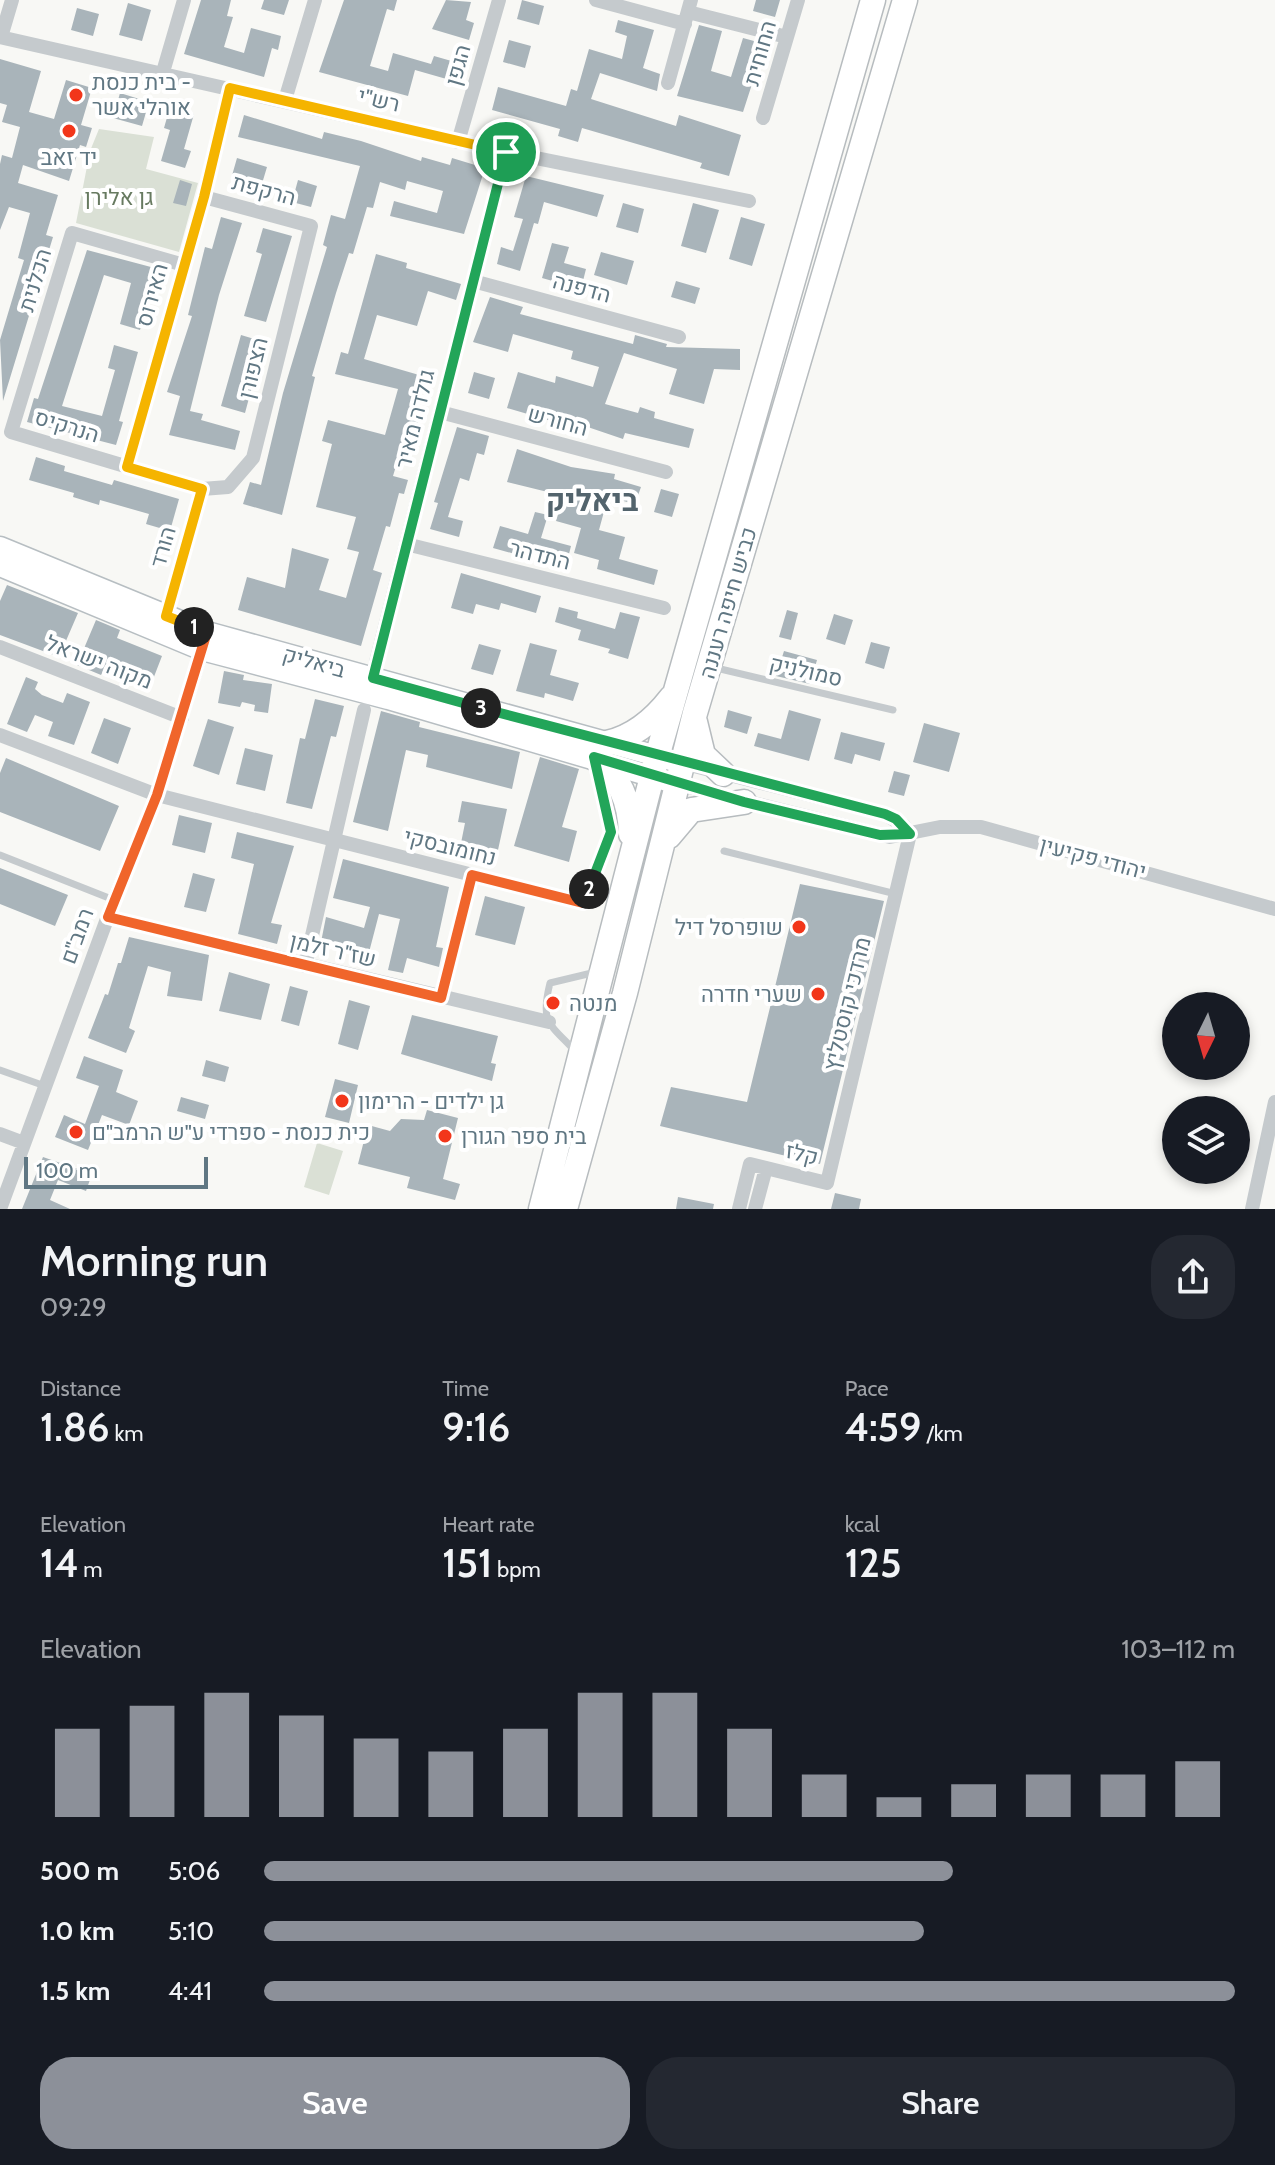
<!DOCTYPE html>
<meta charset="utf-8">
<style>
:root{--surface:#171b24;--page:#242831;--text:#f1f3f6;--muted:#9ea1a6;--accent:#8c9099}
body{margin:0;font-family:Cabin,Heebo,sans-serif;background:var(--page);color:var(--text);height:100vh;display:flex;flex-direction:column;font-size:30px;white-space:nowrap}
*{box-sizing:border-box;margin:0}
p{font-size:26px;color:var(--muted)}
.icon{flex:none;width:44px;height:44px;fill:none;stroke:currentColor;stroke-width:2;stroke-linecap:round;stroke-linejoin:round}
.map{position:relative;height:1209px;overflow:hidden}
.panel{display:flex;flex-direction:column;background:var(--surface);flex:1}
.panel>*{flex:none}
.needle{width:52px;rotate:185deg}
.fabs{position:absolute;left:1162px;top:992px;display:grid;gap:16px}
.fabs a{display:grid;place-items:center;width:88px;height:88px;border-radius:50%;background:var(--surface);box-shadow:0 4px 12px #0003;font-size:40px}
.scale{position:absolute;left:24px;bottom:20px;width:184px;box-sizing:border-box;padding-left:8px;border:4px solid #607783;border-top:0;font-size:22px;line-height:28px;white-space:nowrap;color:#607783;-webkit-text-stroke:6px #fff;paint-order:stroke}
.pin{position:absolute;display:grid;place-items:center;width:68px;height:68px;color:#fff;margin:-34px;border:4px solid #fff;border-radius:50%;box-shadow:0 2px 8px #0007}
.km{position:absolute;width:40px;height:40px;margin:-20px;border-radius:50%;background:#222;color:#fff;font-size:22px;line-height:40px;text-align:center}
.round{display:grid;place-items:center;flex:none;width:84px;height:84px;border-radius:32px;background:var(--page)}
.overview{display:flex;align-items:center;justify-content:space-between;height:136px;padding:0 40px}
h1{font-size:44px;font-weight:600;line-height:60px}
.figures{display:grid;grid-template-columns:repeat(3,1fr);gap:12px;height:136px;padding:8px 40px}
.figures div{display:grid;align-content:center}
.figures b{font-size:40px;font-weight:600}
.figures small{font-size:22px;font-weight:400}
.figures p{font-size:22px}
.chart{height:224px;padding:16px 40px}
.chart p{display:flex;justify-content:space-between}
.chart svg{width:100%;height:144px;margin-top:8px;stroke:var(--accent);stroke-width:6}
.primary-button{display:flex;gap:16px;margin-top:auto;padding:16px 40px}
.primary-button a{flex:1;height:92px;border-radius:32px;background:var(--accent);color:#fff;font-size:32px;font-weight:600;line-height:92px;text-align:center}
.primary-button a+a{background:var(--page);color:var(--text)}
ul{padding:0 40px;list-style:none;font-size:26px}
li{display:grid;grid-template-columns:128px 96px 1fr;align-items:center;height:60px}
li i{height:20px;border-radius:10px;background:var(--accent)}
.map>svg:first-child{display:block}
</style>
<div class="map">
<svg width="1275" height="1209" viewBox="0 0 1275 1209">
<rect width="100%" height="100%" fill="#f8f8f5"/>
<path fill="#dae0d5" d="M99,129l55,8 -8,32 52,14 -19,69 -103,-29 14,-72z
M317,1143l26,8 -14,44 -25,-8z"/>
<path fill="#a9b4ba" d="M201,0h30l-4,16 6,1 -9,30 20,6 7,-25 30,8 -3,14 -6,-2 -8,29 -80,-23z
M264,0h25l-5,15 -23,-6z
M344,0h53l-3,11 -7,-2 -17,57 18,5 5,-18 38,11 3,-8 21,6 -5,18 -35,-10 -7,26 -89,-24z
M446,0l25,2 -5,18 8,3 -5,17 -37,-11z
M522,0l22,6 -5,19 -22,-6z
M756,0h24l-5,17 -22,-6z
M128,3l23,7 -9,31 -23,-6z
M77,8l22,6 -6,22 -22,-6z
M618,20l36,10 -11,38 17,6 -3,17 -57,-18 -9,26 85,27 3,-11 62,20 -12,41 -29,-8 2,-5 -120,-35 -4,14 -20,-6 2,-7 -68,-19 6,-23 68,19 5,-17 6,2 12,-42 33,10 5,-23 -12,-4z
M699,25l23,6 -11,40 20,6 12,-39 22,6 -22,68 -66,-16z
M509,40l22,6 -6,22 -22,-6z
M0,59l41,12 -12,41 25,7 12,-39 26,8 -11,37 11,3 -6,19 -6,-2 -11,36 -46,-16 -5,18 40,12 -12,40 7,2 -50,164 -3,-61 24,-80 -6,-2 12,-45 -21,-6 -9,23v-66l2,-9 10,3 8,-31 -18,-5 5,-17 -7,-2z
M120,93l29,9 -7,24 -29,-8z
M170,107l24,7 -10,35 7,2 -6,17 -24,-7 9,-31 -6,-2z
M244,115l78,24 2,-7 37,9 60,20 1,-4 28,8 2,-7 33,10 -21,66 -74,-18 4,-15 43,12 6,-22 -36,-10 -2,9 -25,-8 -7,26 -6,-1 -14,47 -4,-1 -13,40 -24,83 3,1 -33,138 -39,-11 7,-22 11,3 22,-92 44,-146 -4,-2 8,-30 14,4 15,-53 -122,-29z
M237,158l30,9 -6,20 -30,-8z
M526,176l78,19 -7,22 -53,-15 -6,22 -4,-1 -14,48 -23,-7 4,-17 12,4 10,-32 -9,-2z
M180,180l12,4 -6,22 -13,-3z
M298,180l19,6 -6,21 -19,-5z
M623,203l21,6 -6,24 -22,-6z
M693,203l26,7 -13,43 -25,-7z
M221,217l21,6 -23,72 -29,116 13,3 -2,6 39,11 -5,19 -66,-15 11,-39 -13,-4 25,-76 -4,-1 17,-68 7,2z
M741,217l24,7 -13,42 -23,-7z
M263,228l29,8 -26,86 -22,-6 18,-62 -6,-2z
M552,243l17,4 -5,16 22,6 -5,20 -39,-11z
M87,250l79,21 -6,21 -9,-3 -11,41 -20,-6 11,-41 -27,-8 -42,131 40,10 13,-46 -7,-2 6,-23 24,7 -19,69 4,1 -7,23 -89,-23 7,-24 4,1z
M601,252l33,9 -7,24 -33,-10z
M376,254l31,9 -1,5 55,16 -5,16 -28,-9 -11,35 -40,-11 -13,44 62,18 -10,33 5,2 -7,23 -8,-2 -13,43 15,4 -4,14 -5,-1 -9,34 -4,-1 -13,44 9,3 -21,73 -123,-36 9,-33 38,11 7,-40 37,11 -10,31 27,8 13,-46 -12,-3 9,-32 -40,-10 16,-63 -10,-3 6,-21 57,15 13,-46 -63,-15 6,-22 7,2z
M676,281l24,7 -5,16 -24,-7z
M490,297l33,10 -3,7 113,30 2,-9 32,9 -1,3 74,2v21l-26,-1 -10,35 -35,-10 8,-25 -53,-16 -19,51 33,9 2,-6 15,5 -1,6 40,11 -5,19 -64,-15 -2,6 -50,-17 -1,5 -65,-19 11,-36 37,11 1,-7 37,11 6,-20 -28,-8 2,-8 -60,-17 -5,18 -35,-10z
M241,335l23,7 -19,71 -24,-7z
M474,372l21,6 -6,21 -21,-6z
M457,427l32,9 -5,19 -7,-2 -8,28 -9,-3 -12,39 15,4 -4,16 -29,-8 8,-26 -4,-1z
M517,449l54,18 44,7 -1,5 27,8 -6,17 -27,-7 -9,33 26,7 -6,22 39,11 -4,15 -57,-16 2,-9 -25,-7 7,-25 -25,-7 8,-25 -57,-14z
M36,457l29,9 -1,5 48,14 2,-5 65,19 -9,32 -24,-7 3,-10 -49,-14 -1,5 -26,-8 1,-4 -45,-13z
M661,489l18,5 -7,23 -18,-5z
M535,512l13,3 -7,23 30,8 -5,20 -22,-6 3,-10 -29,-8 -3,12 -22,-6 7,-22 28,8z
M461,573l80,23 -5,17 -35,-10 -2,7 -23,-6 -3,10 -22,-6z
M7,585l71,28 -19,44 -59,-22v-34z
M559,607l19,5 -1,6 38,11 5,-17 20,5 -12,42 -20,-6 2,-4 -32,-9 3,-10 -26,-8z
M787,610l11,3 -7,27 -12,-3z
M834,614l19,6 -8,25 -19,-6z
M96,620l24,10 -3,8 45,18 -12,31 -46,-18 -3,6 -24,-10z
M871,642l19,5 -6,22 -19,-6z
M530,643l27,7 -7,25 29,8 -6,18 -28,-8 -1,5 -28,-7z
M479,644l22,6 -8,25 -22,-6z
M784,651l33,9 -7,24 -34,-8z
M224,671l20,4 -1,5 29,4 -4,29 -14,-2 1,-6 -13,-3 -2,5 -22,-4z
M26,677l12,5 -3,7 7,6 21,8 4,-10 23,9 -16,43 -26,-9 5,-14 -18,-7 -8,17 -20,-8z
M315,699l29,7 -8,31 -5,-1 -19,73 -26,-6 14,-65 5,1z
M728,710l24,7 -5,17 -23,-7z
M789,710l32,9 -12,42 -55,-15 4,-13 23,6z
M381,711l39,11 -1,5 101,25 -8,37 -86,-22 2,-12 -22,-5 -18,81 -35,-9z
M104,718l27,10 -13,36 -27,-11z
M208,719l26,8 -15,48 -26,-9z
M924,723l36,10 -11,39 -36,-10z
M841,732l44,11 -5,18 -25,-7 -3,10 -18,-5z
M245,748l28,7 -8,36 -29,-7z
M540,757l39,12 -17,58 15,4 -8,31 -55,-16z
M6,758l113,48 -19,45 -100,-39v-39z
M894,771l16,4 -6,21 -16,-4z
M462,801l45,8 -11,50 -37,-6 6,-30 -7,-1z
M179,815l33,8 -7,30 -33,-8z
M237,832l57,14 -23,77 11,2 -5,19 -39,-10 16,-70 -23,-6z
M343,859l106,28 -13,60 7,1 -4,19 -32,-9 -4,15 -15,-3 12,-51 -21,-5 -12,46 -18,-5 2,-5 -30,-8 5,-25 38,11 6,-21 -37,-9z
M0,868l68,27 -13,31 -55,-22z
M193,873l22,6 -9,33 -22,-5z
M800,884l84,17 -64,263 -160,-38 11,-39 76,15z
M485,896l40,11 -10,38 -40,-10z
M129,937l80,18 -7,46 -35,-5 4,-24 -23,-6 -19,62 6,3 -9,22 -38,-15 17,-44 3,1 10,-32h3z
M229,972l41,12 -9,36 -42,-9z
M290,986l18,5 -9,35 -18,-5z
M349,1000l21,6 -12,44 -20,-6z
M412,1015l86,21 -7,27 5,1 -4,17 -91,-27z
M84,1056l39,14 -7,22 22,9 -9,24 -27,-10 -14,35 -33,-13 9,-22 21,9 14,-38 -23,-8z
M206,1060l23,7 -4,15 -23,-6z
M335,1079l23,6 -9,38 -24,-6z
M181,1097l28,8 -4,14 -28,-8z
M427,1110l31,8 -15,61 17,5 -5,16 -48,-12 3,-11 -52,-13 10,-39 22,6 11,-12 23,1z
M43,1157l49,17 -6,17 -28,-11 -8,20 20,9h-48z
M835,1193l26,6 -2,10h-28z
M678,1197l36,7 -1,5h-37z"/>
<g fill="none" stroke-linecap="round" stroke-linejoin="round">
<g stroke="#b7bec2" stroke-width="23">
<path id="secondary" d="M0,547l207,85 475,131
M0,566l202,84 186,49 289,85"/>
</g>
<g stroke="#b7bcbf" stroke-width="27">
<path id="trunk" d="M695,722l8,33 20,19
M607,743c27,-6 47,-23 64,-45
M594,757c26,20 36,44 37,77
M669,836l22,-26 53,-8
M541,1209l116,-452 216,-757
M565,1209l60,-216 70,-280 210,-713"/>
</g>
<path stroke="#c5cacd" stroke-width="7" d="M712,667l181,43
M724,851l172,43
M0,855l114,45
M575,1051c-26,-28 -35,-28 -25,-68l46,-11
M0,1070l45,16"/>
<path stroke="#c5cacd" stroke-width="14" d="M596,0l89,24
M688,12l99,25
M0,37l506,115 243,49
M1,37l11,-37
M163,72l21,-72
M668,83l23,-83
M285,100l30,-100
M763,118l35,-118
M458,142l41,-142
M184,265l-112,-32 -61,199 191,57 26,-2 25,-29 58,-232 -107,-29
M473,281l206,56
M440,412l226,60
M127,467l77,-270 26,-109
M406,544l258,64
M166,616l36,-127
M0,647l182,71
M374,687l2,-25 130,-510
M0,735l157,60 426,108 28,-71 -16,-70
M682,763l203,51 19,12 6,8
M677,784l213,53 50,-10h41l294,82
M108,917l441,105
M305,966l59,-256
M441,998l31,-123
M0,1134l24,9
M0,1209l114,-309 43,-105 47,-151
M739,1209l11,-45 77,19 83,-349
M755,1209l11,-41
M1252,1209l23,-107"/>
<use href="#secondary" stroke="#fff" stroke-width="20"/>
<use href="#trunk" stroke="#fff" stroke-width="24"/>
</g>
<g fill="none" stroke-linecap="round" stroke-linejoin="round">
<g stroke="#fff" stroke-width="16">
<path id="split-1" d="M194,627l-28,-11 36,-127 -75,-22 77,-270 26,-109 276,64"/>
</g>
<g stroke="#fff" stroke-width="16">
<path id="split-2" d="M194,627l13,5 -50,163 -49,122 333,81 31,-123 111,28 6,-14"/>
</g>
<g stroke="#fff" stroke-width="16">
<path id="split-3" d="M481,708l404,106 11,5 14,15 -30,1 -136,-33 -150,-45 17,75 -22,57"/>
</g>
<g stroke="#fff" stroke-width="16">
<path id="split-4" d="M481,708l-108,-30 133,-526"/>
</g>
<use href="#split-1" stroke="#f5b400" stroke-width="10"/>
<use href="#split-2" stroke="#f0652b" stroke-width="10"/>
<use href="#split-3" stroke="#22a559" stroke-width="10"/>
<use href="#split-4" stroke="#22a559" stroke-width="10"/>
</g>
<g fill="#f2361a" stroke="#fff" stroke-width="3">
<circle cx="76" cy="95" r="8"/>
<circle cx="69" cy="131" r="8"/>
<circle cx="799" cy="927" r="8"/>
<circle cx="818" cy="994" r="8"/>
<circle cx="553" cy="1003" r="8"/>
<circle cx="342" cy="1101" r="8"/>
<circle cx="76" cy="1132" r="8"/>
<circle cx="445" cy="1136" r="8"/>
</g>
<g text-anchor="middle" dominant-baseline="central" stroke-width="8" stroke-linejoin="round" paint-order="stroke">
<g font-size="22" fill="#607783" stroke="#fff">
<text transform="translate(760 53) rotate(-74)">החוחית</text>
<text transform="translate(458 65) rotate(-74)">הגפן</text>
<text transform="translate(379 100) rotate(13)">רש"י</text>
<text transform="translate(264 190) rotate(15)">הרקפת</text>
<text transform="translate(35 280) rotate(-73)">הכלנית</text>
<text transform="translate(582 288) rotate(15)">הדפנה</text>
<text transform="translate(152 295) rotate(-74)">האירוס</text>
<text transform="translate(253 368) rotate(-76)">הצפורן</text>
<text transform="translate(415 419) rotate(-76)">גולדה מאיר</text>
<text transform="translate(558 421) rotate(15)">החורש</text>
<text transform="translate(67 426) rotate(17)">הנרקיס</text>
<text transform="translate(163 547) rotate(-74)">הורד</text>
<text transform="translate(540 555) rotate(14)">התדהר</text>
<text transform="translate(728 603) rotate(-74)">כביש חיפה רעננה</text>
<text transform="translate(99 662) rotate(21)">מקוה ישראל</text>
<text transform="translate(314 662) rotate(16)">ביאליק</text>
<text transform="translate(806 671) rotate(13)">סמולניק</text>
<text transform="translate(450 847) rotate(14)">נחומובסקי</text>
<text transform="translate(1093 858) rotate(15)">יהודי פקיעין</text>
<text transform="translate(77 936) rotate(-70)">רמב"ם</text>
<text transform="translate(333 950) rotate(13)">שז"ר זלמן</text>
<text transform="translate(847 1004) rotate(-76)">מרדכי קוסטליץ</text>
<text transform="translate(802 1154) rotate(14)">קלז</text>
</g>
<g font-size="22" fill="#607783" stroke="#fff" text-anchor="start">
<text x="92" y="82">בית כנסת -<tspan x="92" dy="25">אוהלי אשר</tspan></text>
<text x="69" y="157" text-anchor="middle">יד זאב</text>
<text x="783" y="927" text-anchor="end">שופרסל דיל</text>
<text x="802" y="994" text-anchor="end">שערי חדרה</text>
<text x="569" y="1003">מנטה</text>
<text x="358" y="1101">גן ילדים - הרימון</text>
<text x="92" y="1132">כית כנסת - ספרדי ע"ש הרמב"ם</text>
<text x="461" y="1136">בית ספר הגורן</text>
</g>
<g font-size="22" fill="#677a60" stroke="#fff">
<text x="119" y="197">גן אלירן</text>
</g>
<g font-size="30" font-weight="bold" fill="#53646d" stroke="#fff">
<text x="592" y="500">ביאליק</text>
</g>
</g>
</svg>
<div class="fabs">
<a><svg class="needle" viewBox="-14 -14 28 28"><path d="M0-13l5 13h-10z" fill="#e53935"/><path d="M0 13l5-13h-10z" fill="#9ea1a6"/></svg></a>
<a><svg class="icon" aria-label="layers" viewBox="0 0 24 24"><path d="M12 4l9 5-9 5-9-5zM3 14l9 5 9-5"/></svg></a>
</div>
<div class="scale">100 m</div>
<div class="pin" style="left:506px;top:152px;background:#1e9e55"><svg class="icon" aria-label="arrive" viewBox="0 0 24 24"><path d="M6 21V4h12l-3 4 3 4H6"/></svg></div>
<b class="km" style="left:194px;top:627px">1</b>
<b class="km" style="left:589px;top:889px">2</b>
<b class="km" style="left:481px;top:708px">3</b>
</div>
<section class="panel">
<div class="overview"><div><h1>Morning run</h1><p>09:29</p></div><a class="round"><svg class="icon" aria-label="share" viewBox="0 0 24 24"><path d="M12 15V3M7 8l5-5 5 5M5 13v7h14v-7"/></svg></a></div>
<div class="figures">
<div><p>Distance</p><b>1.86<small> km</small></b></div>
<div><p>Time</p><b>9:16</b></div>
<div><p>Pace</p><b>4:59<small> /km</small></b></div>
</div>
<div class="figures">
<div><p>Elevation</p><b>14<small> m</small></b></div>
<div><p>Heart rate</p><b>151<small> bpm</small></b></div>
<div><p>kcal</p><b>125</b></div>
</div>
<div class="chart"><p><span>Elevation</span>103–112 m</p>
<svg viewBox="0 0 160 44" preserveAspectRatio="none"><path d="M5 44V17M15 44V10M25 44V6M35 44V13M45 44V20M55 44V24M65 44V17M75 44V6M85 44V6M95 44V17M105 44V31M115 44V38M125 44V34M135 44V31M145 44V31M155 44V27"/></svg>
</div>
<ul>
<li><b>500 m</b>5:06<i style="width:71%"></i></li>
<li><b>1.0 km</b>5:10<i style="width:68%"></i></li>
<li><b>1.5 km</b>4:41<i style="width:100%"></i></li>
</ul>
<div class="primary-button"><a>Save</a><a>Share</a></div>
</section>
